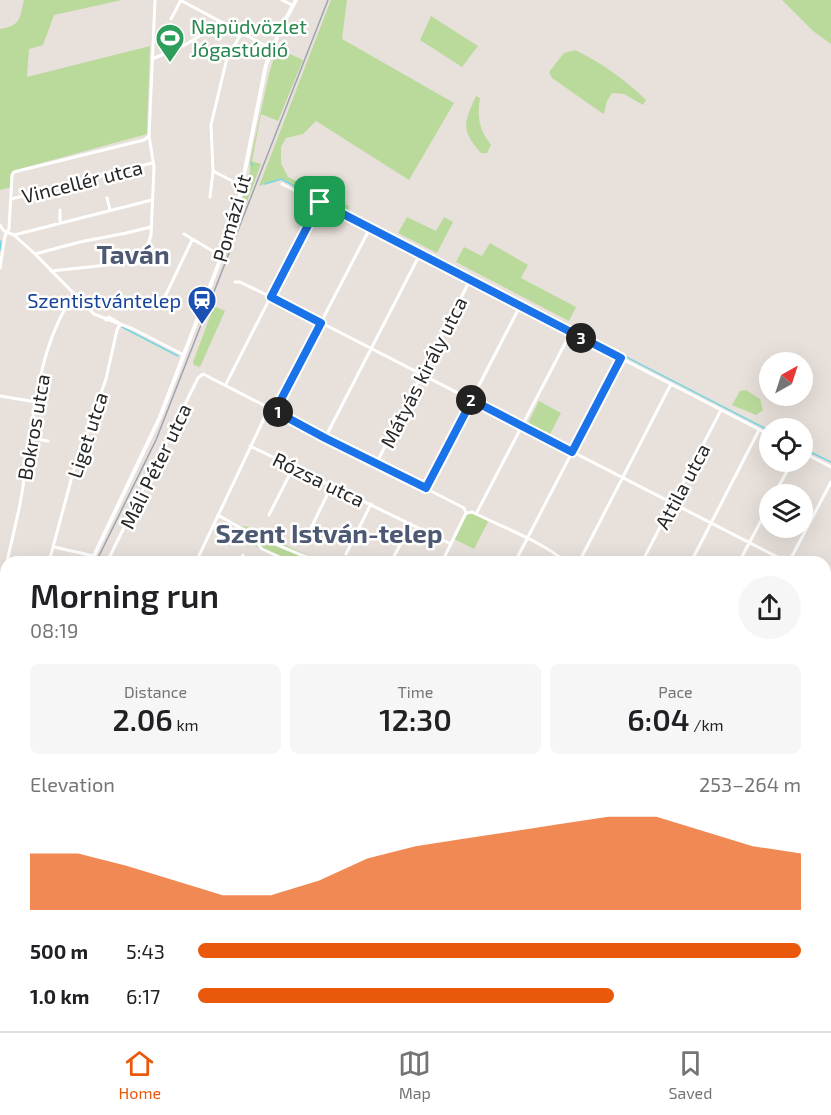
<!DOCTYPE html>
<meta charset="utf-8">
<style>
:root{--surface:#fff;--page:#f6f6f6;--text:#202124;--muted:#757577;--line:#e0e0e0;--accent:#ea580c}
body{margin:0;font-family:"Exo 2",sans-serif;background:var(--page);color:var(--text);height:100vh;display:flex;flex-direction:column;font-size:22px;white-space:nowrap}
*{box-sizing:border-box;margin:0}
p{font-size:20px;color:var(--muted)}
.icon{flex:none;width:33px;height:33px;fill:none;stroke:currentColor;stroke-width:2;stroke-linecap:round;stroke-linejoin:round}
.map{position:relative;flex:1;overflow:hidden}
.details{position:absolute;left:0px;top:556px;width:831px;height:476px;display:flex;flex-direction:column;background:var(--surface);border-radius:18px 18px 0 0;box-shadow:0 6px 24px #0002}
.details>*{flex:none}
.needle{width:39px;rotate:39deg}
.tools{position:absolute;left:759px;top:352px;display:grid;gap:12px}
.tools a{display:grid;place-items:center;width:54px;height:54px;border-radius:50%;background:var(--surface);box-shadow:0 6px 24px #0002;font-size:30px}
.pin{position:absolute;display:grid;place-items:center;width:51px;height:51px;color:#fff;margin:-26px;border-radius:12px;box-shadow:0 3px 9px #0006}
.km{position:absolute;width:30px;height:30px;margin:-15px;border-radius:50%;background:#222;color:#fff;font-size:16px;line-height:30px;text-align:center}
.round{display:grid;place-items:center;flex:none;width:63px;height:63px;border-radius:32px;background:var(--page)}
.overview{display:flex;align-items:center;justify-content:space-between;height:102px;padding:0 30px}
h1{font-size:33px;font-weight:600;line-height:45px}
.stats{display:grid;grid-template-columns:repeat(3,1fr);gap:9px;height:102px;padding:6px 30px}
.stats div{display:grid;align-content:center;border-radius:9px;background:var(--page);text-align:center}
.stats b{font-size:30px;font-weight:600}
.stats small{font-size:16px;font-weight:400}
.stats p{font-size:16px}
.chart{height:168px;padding:12px 30px}
.chart p{display:flex;justify-content:space-between}
.chart svg{width:100%;height:108px;margin-top:6px;fill:var(--accent);opacity:.7}
ul{padding:0 30px;list-style:none;font-size:20px}
li{display:grid;grid-template-columns:96px 72px 1fr;align-items:center;height:45px}
li i{height:15px;border-radius:8px;background:var(--accent)}
.tabs{display:flex;justify-content:space-around;align-items:center;height:84px;border-top:2px solid var(--line);background:var(--surface);font-size:16px;color:var(--muted)}
.tabs a{display:grid;justify-items:center;gap:3px}
.tabs .selected{color:var(--accent)}
.map>svg:first-child{display:block}
</style>
<div class="map">
<svg width="831" height="1031" viewBox="0 0 831 1031">
<rect width="100%" height="100%" fill="#e8e0da"/>
<path fill="#bada9b" d="M24,0h98l-68,15 -11,30 -14,4 -2,28 123,-31 -3,88 -131,36 -4,2v15l-12,3v-161c22,-4 19,-10 24,-29z
M331,0h16l-5,39 112,64 -45,77 -93,-59 -13,13 -17,4 -5,9v16l7,14 61,29 -1,7 -67,-35 -22,8z
M782,0h49v44l-18,-13z
M431,16l47,30 -16,21 -42,-27z
M277,48l26,12 -25,61 -17,-7 -9,47 9,3 -37,99 26,-91v-11l19,-87z
M575,50c25,12 51,30 71,50l-3,5 -19,-11 -12,-1 -5,8 -3,13 -2,-1 -50,-35 -3,-6 15,-19z
M476,96l4,2c-3,20 -1,31 11,47l-4,8h-6c-21,-24 -17,-30 -5,-57z
M407,217l29,14 8,-14 9,5 -16,31 -39,-20z
M490,243l38,22 -7,13 55,29 -7,14 -113,-59 8,-15 18,9z
M214,306l11,5 -25,56 -6,-2 -1,-3z
M746,390l14,9 3,11 -7,5 -24,-10 8,-14z
M539,401l22,12 -12,23 -22,-11z
M472,512l17,8 -15,29 -20,-10 12,-26z
M245,526l76,36h-33l-33,-16 -17,-12 3,-7z
M831,926v105h-117l6,-5h105v-95z
M401,1026h147l-7,5h-136z"/>
<g fill="none" stroke-linecap="round" stroke-linejoin="round">
<path stroke="#76d5e1" stroke-width="1.5" d="M251,163l2,2
M265,184l16,-5 489,252
M0,250l1,-9
M122,327l56,29
M802,448l29,14
M0,862l6,-1
M164,1026v5"/>
<path stroke="#fff" stroke-width="3" d="M180,0l92,49
M282,0l10,5
M171,19l10,-19
M152,59l33,-14 37,-23
M213,171l29,15
M282,184l488,251
M210,197l3,-26 -2,-46 16,-67 14,-24
M107,198l3,12
M11,199l141,-36
M60,210v13
M0,225l4,6 10,4 21,19 59,60 39,15 51,26
M122,234l29,-7
M184,234l37,22
M14,235l138,-35
M35,254l45,-12 41,-8
M137,264l10,-17 4,-12 3,-68 -5,-31 6,-136
M0,268l5,-32 4,-7 3,-54 2,-3 130,-32 5,-4
M51,271l66,-7
M235,282h5l31,15 516,265
M160,307l32,-67
M106,320l3,-3 10,6
M226,384l93,-182
M0,396l36,6
M275,411l95,-183
M30,438l18,3
M325,438l95,-184
M250,446l201,98
M802,452l29,15
M376,464l94,-184
M426,488l94,-182
M774,495l18,-33
M467,513l5,-1c32,16 67,28 94,50
M476,514l95,-182
M218,515l31,18 62,26 -2,3
M269,515l25,-49
M308,534l24,-49
M250,535l12,14 29,13
M54,547l40,9
M346,554l25,-50
M7,562c4,-19 9,-38 13,-58 12,-64 14,-155 54,-209
M49,562l25,-93 32,-90 11,-49 3,-6
M107,562l91,-184 5,-4 261,134 2,5
M196,562l73,-154
M239,562l4,-7
M391,562l20,-38
M442,562l24,-49
M515,562l106,-204
M579,562l92,-178
M642,562l79,-152
M691,562l68,-132
M739,562l31,-58
M789,562l42,-80
M825,582l6,3
M827,583l4,-7
M0,591l6,-26
M0,903l6,9
M825,937l6,-6
M0,987l6,-1
M0,1022l6,-1
M75,1026l1,5
M91,1026v5
M186,1026l4,5
M232,1026l4,5
M297,1026l4,5
M176,1031l5,-5
M540,1031l8,-5
M714,1031l6,-5"/>
<path stroke="#fff" stroke-width="4" d="M91,562l69,-145 59,-154 18,-53 29,-145 15,-37 15,-28
M825,609l6,-3
M0,753l6,-11
M0,972l6,9
M17,1026l1,5
M364,1026l4,5"/>
<path stroke="#9da3b0" stroke-width="1.5" d="M96,562l60,-122 172,-440
M85,1026l1,5"/>
</g>
<g fill="none" stroke-linecap="round" stroke-linejoin="round">
<g stroke="#fff" stroke-width="12">
<path id="route" d="M320,202l301,156 -49,94 -100,-52 -46,88 -101,-50 -50,-27 46,-88 -50,-26z"/>
</g>
<use href="#route" stroke="#1a73e8" stroke-width="8"/>
</g>
<defs>
<g id="stadium-pin" transform="scale(1.5)"><path d="M0 17L-7.5 6A9.5 9.5 0 1 1 7.5 6Z" fill="#2e9e5b" stroke="#fff"/><path d="M0-5a6.5 5 0 1 0 0 10a6.5 5 0 1 0 0-10ZM-3.5-1.8h7v3.6h-7Z" fill="#fff"/></g>
<g id="station-pin" transform="scale(1.5)"><path d="M0 17L-7.5 6A9.5 9.5 0 1 1 7.5 6Z" fill="#1a4fb4" stroke="#fff"/><path d="M-3-6H3Q5-6 5-4V2Q5 4 3 4L4.5 6H3L1.5 4h-3L-3 6H-4.5L-3 4Q-5 4-5 2V-4Q-5-6-3-6ZM-3.5-4v3h7v-3ZM-3.5 1v1.5H-2V1ZM2 1v1.5H3.5V1Z" fill="#fff"/></g>
</defs>
<g fill-rule="evenodd">
<use href="#stadium-pin" x="170" y="38"/>
<use href="#station-pin" x="202" y="300"/>
</g>
<g text-anchor="middle" dominant-baseline="central" stroke-width="5" stroke-linejoin="round" paint-order="stroke">
<g font-size="20" fill="#27864d" stroke="#fff" text-anchor="start">
<text x="191" y="26">Napüdvözlet<tspan x="191" dy="23">Jógastúdió</tspan></text>
</g>
<g font-size="20" fill="#272727" stroke="#fff">
<text transform="translate(82 181) rotate(-14)">Vincellér utca</text>
<text transform="translate(231 218) rotate(-74)">Pomázi út</text>
<text transform="translate(423 372) rotate(-63)">Mátyás király utca</text>
<text transform="translate(33 427) rotate(-80)">Bokros utca</text>
<text transform="translate(87 435) rotate(-72)">Liget utca</text>
<text transform="translate(155 466) rotate(-64)">Máli Péter utca</text>
<text transform="translate(319 479) rotate(26)">Rózsa utca</text>
<text transform="translate(682 486) rotate(-62)">Attila utca</text>
</g>
<g font-size="20" fill="#164399" stroke="#fff" text-anchor="end">
<text x="181" y="300">Szentistvántelep</text>
</g>
<g font-size="26" font-weight="bold" fill="#4d5973" stroke="#fff">
<text x="133" y="253">Taván</text>
<text x="329" y="532">Szent István-telep</text>
</g>
</g>
</svg>
<div class="tools">
<a><svg class="needle" viewBox="-14 -14 28 28"><path d="M0-13l5 13h-10z" fill="#e53935"/><path d="M0 13l5-13h-10z" fill="#757577"/></svg></a>
<a><svg class="icon" aria-label="locate" viewBox="0 0 24 24"><circle cx="12" cy="12" r="6"/><path d="M12 2v4M12 18v4M2 12h4M18 12h4"/></svg></a>
<a><svg class="icon" aria-label="layers" viewBox="0 0 24 24"><path d="M12 4l9 5-9 5-9-5zM3 14l9 5 9-5"/></svg></a>
</div>
<div class="pin" style="left:320px;top:202px;background:#1e9e55"><svg class="icon" aria-label="arrive" viewBox="0 0 24 24"><path d="M6 21V4h12l-3 4 3 4H6"/></svg></div>
<b class="km" style="left:278px;top:412px">1</b>
<b class="km" style="left:471px;top:400px">2</b>
<b class="km" style="left:581px;top:338px">3</b>
<section class="details">
<div class="overview"><div><h1>Morning run</h1><p>08:19</p></div><a class="round"><svg class="icon" aria-label="share" viewBox="0 0 24 24"><path d="M12 15V3M7 8l5-5 5 5M5 13v7h14v-7"/></svg></a></div>
<div class="stats">
<div><p>Distance</p><b>2.06<small> km</small></b></div>
<div><p>Time</p><b>12:30</b></div>
<div><p>Pace</p><b>6:04<small> /km</small></b></div>
</div>
<div class="chart"><p><span>Elevation</span>253–264 m</p>
<svg viewBox="0 0 160 44" preserveAspectRatio="none"><path d="M0 44V21L10 21L20 26L30 32L40 38L50 38L60 32L70 23L80 18L90 15L100 12L110 9L120 6L130 6L140 12L150 18L160 21V44z"/></svg>
</div>
<ul>
<li><b>500 m</b>5:43<i style="width:100%"></i></li>
<li><b>1.0 km</b>6:17<i style="width:69%"></i></li>
</ul>
</section>
</div>
<nav class="tabs">
<a class="selected"><svg class="icon" aria-label="home" viewBox="0 0 24 24"><path d="M3 11l9-7 9 7M6 9v11h12V9"/></svg>Home</a>
<a><svg class="icon" aria-label="map" viewBox="0 0 24 24"><path d="M3 6l6-2 6 2 6-2v14l-6 2-6-2-6 2zM9 4v14M15 6v14"/></svg>Map</a>
<a><svg class="icon" aria-label="saved" viewBox="0 0 24 24"><path d="M7 4h10v16l-5-4-5 4z"/></svg>Saved</a>
</nav>
